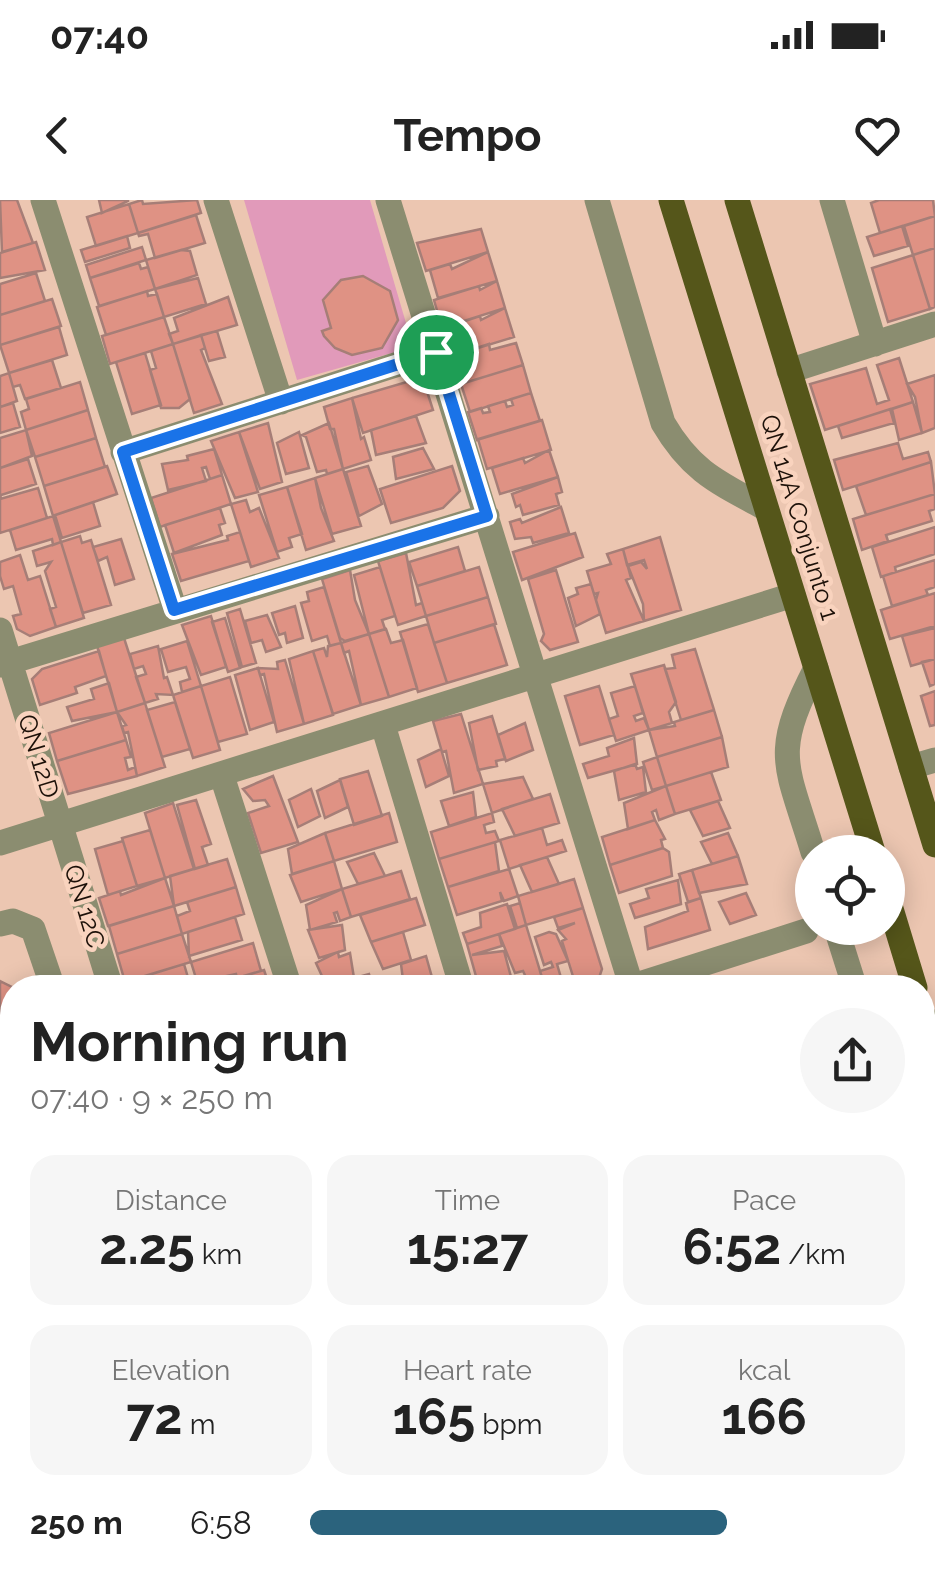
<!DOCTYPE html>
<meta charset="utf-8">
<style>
:root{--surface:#fff;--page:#f6f6f6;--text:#222;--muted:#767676;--accent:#2b637d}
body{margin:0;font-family:Raleway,sans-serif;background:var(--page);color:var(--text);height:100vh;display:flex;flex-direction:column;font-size:38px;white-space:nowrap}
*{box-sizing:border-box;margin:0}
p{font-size:32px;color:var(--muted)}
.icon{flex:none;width:55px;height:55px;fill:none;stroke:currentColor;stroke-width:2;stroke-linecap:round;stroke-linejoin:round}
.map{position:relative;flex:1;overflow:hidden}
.details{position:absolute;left:0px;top:775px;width:935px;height:605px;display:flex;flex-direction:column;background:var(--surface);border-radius:40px 40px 0 0;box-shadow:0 5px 25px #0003}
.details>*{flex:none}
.buttons{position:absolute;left:795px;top:635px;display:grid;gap:20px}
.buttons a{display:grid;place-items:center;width:110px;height:110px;border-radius:50%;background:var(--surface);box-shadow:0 5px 25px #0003;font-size:50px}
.pin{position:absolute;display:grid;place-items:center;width:85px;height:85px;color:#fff;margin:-42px;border:5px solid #fff;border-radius:50%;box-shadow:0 2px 10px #0007}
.round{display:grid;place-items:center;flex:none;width:105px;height:105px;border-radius:52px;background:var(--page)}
.overview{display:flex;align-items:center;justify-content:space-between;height:170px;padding:0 30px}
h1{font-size:55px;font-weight:700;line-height:75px}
.metrics{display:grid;grid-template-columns:repeat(3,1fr);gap:15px;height:170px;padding:10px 30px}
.metrics div{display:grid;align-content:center;border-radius:25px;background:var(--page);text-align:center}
.metrics b{font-size:50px;font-weight:700}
.metrics small{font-size:28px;font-weight:400}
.metrics p{font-size:28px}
ul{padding:0 30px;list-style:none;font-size:32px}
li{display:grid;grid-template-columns:160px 120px 1fr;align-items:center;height:75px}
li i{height:25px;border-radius:12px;background:var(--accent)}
.status{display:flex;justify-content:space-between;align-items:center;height:70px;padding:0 50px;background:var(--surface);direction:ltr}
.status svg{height:28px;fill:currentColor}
header{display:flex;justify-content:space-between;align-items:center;height:130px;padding:0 30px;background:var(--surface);font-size:45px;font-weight:700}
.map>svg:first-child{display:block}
</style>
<div class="status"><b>07:40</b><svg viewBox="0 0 49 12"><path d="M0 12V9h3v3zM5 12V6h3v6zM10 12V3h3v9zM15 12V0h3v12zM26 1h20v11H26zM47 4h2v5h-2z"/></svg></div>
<header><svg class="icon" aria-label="back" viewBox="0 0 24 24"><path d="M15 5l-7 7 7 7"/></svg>Tempo<svg class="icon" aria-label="heart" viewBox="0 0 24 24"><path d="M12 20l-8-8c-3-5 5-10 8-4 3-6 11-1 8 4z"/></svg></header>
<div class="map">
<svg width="935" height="1380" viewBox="0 0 935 1380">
<rect width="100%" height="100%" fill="#ecc6b1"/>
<path fill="#e19aba" d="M244,0h126l43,147 -116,33z"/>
<path fill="#df9284" stroke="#a67e77" stroke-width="2.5" d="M0,0h17l16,43 -31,9z
M99,0h29v1l-26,12z
M142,0l1,4 54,-4 4,13 -63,20 -9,-29z
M879,0h54l2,16 -55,17 -9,-30z
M129,4l9,29 -42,13 -9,-29z
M196,15l9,28 -50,15 -7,-24 -9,2 -1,-3z
M935,16v32l-22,7 -9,-29z
M902,26l6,20 -34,10 -7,-19z
M481,29l7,23 -62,19 -9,-28z
M127,36l3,12 -45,14 -4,-12z
M36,42l9,28 -45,8v-25z
M142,47l4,13 -56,18 -4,-13z
M935,48v59l-5,2 -17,-54z
M181,50l9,1 7,24 -42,14 -9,-29z
M488,52l9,29 -59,17 -8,-28 20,-6 2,5z
M913,55l17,54 -42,13 -16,-54z
M139,63l2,6 7,-2 7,22 -56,17 -9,-28z
M36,73l9,28 -45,14v-31z
M363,76l27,15 8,29 -16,28 -30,7 -17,-7 -11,-12 -2,-5 9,-3 -8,-28 18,-20z
M198,78l8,26 -42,13 -9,-28z
M497,81l8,27 -63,20 -8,-28 45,-14 1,4z
M147,91l1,5 9,-2 7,23 -58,18 -9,-28z
M228,97l9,28 -64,19 -4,-10 9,-3 -4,-13z
M52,99l9,27 -61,19v-30z
M505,108l9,29 -62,19 -8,-28 36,-12 1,4z
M164,117l9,27 -63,20 -8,-28z
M59,127l8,28 -58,18 -9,-28z
M217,131l8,26 -16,4 -8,-26z
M201,135l4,13 -4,2 21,54 -28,9 -21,-69z
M516,143l7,22 -62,19 -9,-28 37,-12 1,6z
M173,144l17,55 -11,9h-18l-11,-38 6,-2 -5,-17z
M145,153l16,52 -29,9 -16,-52z
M899,158l14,44 -88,28 -15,-46 56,-16 11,36 12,-4 -12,-35z
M52,160l9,28 -36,11 -5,-14 -7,2 -4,-14z
M523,165l8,28 -61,19 -9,-28z
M9,173l8,28 -17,6v-31z
M935,175v53l-13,5 -7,-36 -8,-13z
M410,181l14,1 9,28 -70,23 -11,-35z
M80,182l8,28 -62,20 -5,-18 8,-3 -3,-10z
M531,193l9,28 -63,19 -9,-28 13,-4 2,5 7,-1 -2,-6 17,-5 2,6 6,-2 -2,-6z
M352,198l9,41 3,-2 7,23 -28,9 -9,-40h-4l-6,-22z
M913,202l9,31 -23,7 -7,-31z
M13,203l7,24 -20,6v-26z
M890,209l4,14 -52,15 -4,-12z
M88,210l8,28 -61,19 -9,-27z
M416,216l10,27 -50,12 -5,-25z
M542,220l9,30 -64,19 -9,-30z
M268,223l14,59 -22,7 -21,-57z
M329,223l14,46 -16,5 -1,-4 -9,2 -11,-35 -4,-2z
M26,230l6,26 -32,12v-30z
M239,232l19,60 -23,6 -24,-57z
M299,232l10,36 -23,6 -9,-31z
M96,238l9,29 -61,19 -9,-29z
M898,243l5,16 25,-7 3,10 -88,28 -9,-30z
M423,248l11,21 -38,10 -3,-22z
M214,249l8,26 -12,4 -4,-12 -4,1 4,13 -38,9 -6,-26 26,-4 -1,-4z
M549,250l9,27 -58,17 -8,-26 31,-10 2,5z
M28,259l8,25 -35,11 -1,4v-31z
M931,262l4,32 -69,21 -10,-29z
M107,266l10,28 -64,22 -9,-30z
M368,266l14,38 -23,12 -13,-44z
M452,266l8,25 -17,17 -52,15 -11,-34z
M343,269l18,57 -29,8 -17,-56z
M222,275l9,29 -71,23 -9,-29z
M558,277l4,15 -6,2 3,11 -36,10 -3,-10 -4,2 -4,-13z
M315,278l6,30 13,33 -28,9 -19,-63z
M287,287l15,47 -13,4 3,9 -15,5 -18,-57z
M38,288l9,30 -47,15v-34z
M935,294v15l-6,2 3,10 -46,14 2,6 -26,9 -9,-31z
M246,300l4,12 9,-4 20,50 -28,9 -20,-63z
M93,302l7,24 -38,12 -7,-23z
M561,307l8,26 -36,10 -2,-6 -16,2 -5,-17 10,-3 2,4z
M220,308l5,15 -6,2 3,10 -48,18 -9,-28z
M53,316l8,26 -8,3 -1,-6 -36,11 -6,-20z
M935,327v27l-40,13 1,5 -15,5 -9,-30z
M240,332l9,29 -68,20 -9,-27 56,-14 -1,-4z
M575,333l8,24 -61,23 -9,-28z
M80,336l2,7 9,-3 20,65 -28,8 -22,-71z
M660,337l21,73 -37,11 -1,-17 -15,-38 13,-4 6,7 -3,-9 -17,5 -4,-16z
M121,339l13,40 -19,6 -8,-28 -9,4 -5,-14z
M61,342l23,76 -28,9 -6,-18 6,-2 -11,-36 6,-9 -14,4 -4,-15z
M458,347l7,24 -48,15 -8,-24z
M623,349l8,29 -5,2 18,41 -38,12 -10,-33 2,-7 -4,1 -7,-23 24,-7 -4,-10z
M406,353l10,52 6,-2 4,13 -28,9 -20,-64z
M20,355l8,25 12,-4 16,51 -26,9 -13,-7 -4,-13 8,-2 -8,-28 -9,3 -4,-13v-14z
M935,360v27l-9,3 2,5 -36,11 -9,-30z
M380,367l15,49 -13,4 3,9 -16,5 -15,-59z
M479,367l9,30 -62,19 -9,-30z
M350,370l5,30 14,34 -24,7 -5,-3 -18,-59z
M556,370l22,72 -28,8 -9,-9 3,-7 -16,-55z
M591,384l9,30 -24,12 -8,-28 10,-4 -2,-6z
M324,387l17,56 -11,3 -3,-10 -15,5 -11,-38 8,-2 -2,-9z
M935,393v33l-45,13 -9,-29z
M488,397l8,27 -62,19 -8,-27z
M295,406l8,32 -16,5 -2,-10 -6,2 -7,-22z
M240,409l16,54 -14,4 -15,-54z
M267,415l14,32 -15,5 -4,-12 -11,3 -6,-22z
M211,416l15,51 -25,8 -19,-50z
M225,418l15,50 -12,4 -16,-50z
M428,424l19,59 -29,9 -18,-60z
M494,424l13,41 -60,18 -13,-40z
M935,428v31l-24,7 -9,-30z
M386,429l5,14 12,-3 14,48 -28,9 -20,-63z
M369,434l20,63 -28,8 -12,-54 -5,2 -3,-10z
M124,438l21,65 -28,9 -20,-66z
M187,441l14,45 -19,6 -2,-10 10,-3 -4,-12 -18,5 -7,-23z
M341,443l20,62 -28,9 -20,-63 11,-3 3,9 1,-11z
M158,446l6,32 3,-1 6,18 -17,-1 2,5 -13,4 -9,-26 10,-3 -3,-8 -9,3 -4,-15z
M695,449l19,61 -33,10 -16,-51 10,-1 -3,-13z
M99,451l7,25 -31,11 2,6 -37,12 -8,-26 10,-10z
M313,451l20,64 -29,9 -15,-65z
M935,459v25l-5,2 -8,-24z
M285,460l19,64 -27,8 -13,-58 -4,1 -2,-7 20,1 -1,-7z
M664,465l12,37 -7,10 3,11 -23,7 -18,-56z
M258,468l16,54 -24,8 -15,-55z
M230,477l17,57 -29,8 -17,-56z
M109,483l8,29 -45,9 -5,-14 27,-8 -3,-10z
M201,486l19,64 -27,8 -20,-63z
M599,486l15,49 -34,10 -15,-49z
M635,486l8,27 -9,3 2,5 8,-3 5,12 -33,11 -7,-22 9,-3 -7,-23z
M935,491v34l-5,1 -9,-30z
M175,502l15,47 -28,8 -15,-47z
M145,503l20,64 -28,9 -9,-44 -4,1 -2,-7 4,-1 -9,-13z
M714,510l8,27 -65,20 -8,-27 26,-4 -1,-4z
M117,512l9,28 -69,21 -8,-28z
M461,514l22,70 -29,9 -8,-42 -4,1 -9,-31z
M492,516l13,43 -9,2 1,5 -19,4 -9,-47z
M525,523l8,27 -27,11 -8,-26z
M722,537l6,30 -62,19 -9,-29z
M634,538l3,26 -49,14 -5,-14 26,-8 -2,-8z
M126,540l5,17 -6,1 3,12 7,-3 2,9 -69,18 -11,-33z
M441,549l8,27 -23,11 -8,-27z
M657,557l9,29 -14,4 -9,-28z
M635,564l2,5 6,-2 3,25 -27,8 -5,-29z
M368,571l14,45 -28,9 -14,-46z
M711,572l10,28 -46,14 -9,-28z
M273,576l25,66 -37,11 -13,-40 21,-7 -4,-6 -12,1 -10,-12z
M523,577l10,22 -41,14 -9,-29z
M340,580l8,27 -23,11 -8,-27z
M666,586l9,28 -16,6 -3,-10 -4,2 3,8 -27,9 -4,-26z
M311,589l9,27 -22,11 -9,-27z
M473,592l3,25 -27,9 -8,-25z
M550,594l9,29 -44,13 -13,-27z
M196,600l15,44 -9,3 6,18 -13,4 -18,-64z
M718,601l12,27 -27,8 -13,-26z
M173,603l21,66 -29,9 -20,-65z
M389,613l8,29 -63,19 -9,-28z
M492,613l2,9 -10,3 2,8 9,-2 4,10 -60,18 -8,-27z
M655,620l10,19 -4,1 2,8 -53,17 -8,-28z
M542,628l5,17 15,-5 4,11 -57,18 -9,-29z
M150,630l15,48 -28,8 -15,-48z
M325,633l9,28 -42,13 -4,-25z
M728,633l10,23 -26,8 -11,-22z
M123,641l14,45 -29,9 -13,-46z
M495,642l4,29 -51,16 -9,-28z
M663,648l6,4 3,24 -53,17 -9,-28z
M374,653l11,23 -27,8 -11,-22z
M738,656l9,28 -48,9 -7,-23z
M547,657l12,27 -27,8 -12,-27z
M227,659l9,28 -62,19 -4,-30z
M334,661l8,28 -41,13 -11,-27z
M509,669l9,27 -14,5 -4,-9 2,9 -45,14 -9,-28z
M692,670l9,28 -13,4 -9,-28z
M401,671l9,28 -59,18 -9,-28z
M165,678l9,28 -66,20 -9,-28 21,-7 1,4z
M574,679l9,29 -57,17 -8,-29z
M678,680l3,24 -46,14 -5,-14 19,-6 -3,-9z
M236,687l8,27 -62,20 -5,-18 13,-5 -3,-9z
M342,689l9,28 -11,4 -3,-9 -3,1 3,9 -27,8 -4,-25z
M746,693l10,22 -26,9 -11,-22z
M416,698l9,27 -54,17 -11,-27z
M701,698l9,32 -62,19 -3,-22 43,-16 -2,-8z
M520,703l6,22 -9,3 -7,-22z
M507,704l8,25 -48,15 -4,-11 18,-6 -1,-14z
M174,706l8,28 -65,20 -8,-28z
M583,708l19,61 -3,9 -23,8 -14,-45 4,-2 -8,-9 17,-7 -17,5 -4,-11z
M235,717l7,23 -53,16 -1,-24z
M342,725l3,25 -26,8 -11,-28z
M526,725l18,59 -13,4 -8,-17 -8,2 -16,-39z
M403,732l8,28 -28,9 -12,-27z
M549,732l7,2 12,27 -11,3 7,24h-19l-5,-17 13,-4 -2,-5 -7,3 -9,-28z
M182,734l9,28 -66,20 -8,-28z
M499,734l3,12 -30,9 32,-4 10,37 -35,-1 -12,-43z
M253,743l8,28 -24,7 -1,-4 -9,2 2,5 -30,7 -8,-26z
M338,752l1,5 11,-4 4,25 -27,9 -11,-24z
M426,756l9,32h-31l-3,-24z
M184,764l7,24h-60l-2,-7z
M264,770l6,18h-63l30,-10z
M369,774l4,13 -31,1 -2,-6z
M0,781l14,7 -2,75 -12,4z
M12,912v86l-1,-5 -10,3 -1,-4v-76z
M12,1065v50l-1,1 -1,-4 -7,2 -3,-10v-35z
M935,1230v63l-13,4v-64z
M934,1361l1,19h-21l-4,-12z
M379,1368l2,8 -12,4h-60l-4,-11z
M412,1368h35l4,12h-69l-1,-4 19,-5 1,3z
M505,1368h15l4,12h-32l-3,-8z
M520,1368h30l4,12h-30z
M550,1368h27l4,12h-27z
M581,1368h28l4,12h-28z
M693,1368h31l3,11 -31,1z
M724,1368h30l1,3 -28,8z
M896,1371l3,9h-30v-1z"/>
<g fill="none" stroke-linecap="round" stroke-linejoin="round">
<path stroke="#8b8d70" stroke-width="25" d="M43,0l132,410
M216,0l65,202
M388,0l244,788
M597,0l66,223c28,48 54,59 102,85
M832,0l43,144
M789,171l146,-47
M123,252l313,-100
M0,430l111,358
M0,465l487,-149
M383,525l79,263
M911,567l24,-7
M222,576l68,212
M0,643l793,-248
M813,652c-27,-89 -42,-97 3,-184
M0,724l13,-3 20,8 20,59
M836,728l19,60
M627,788l179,-57
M922,1008l13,41
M0,1190l12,-4
M7,1260l5,-2
M922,1340l13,-4
M233,1368l4,12
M290,1368l4,12
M468,1368l4,12
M640,1368l4,12
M793,1380l41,-12"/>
<path stroke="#55561a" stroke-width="25" d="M671,0l202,652
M737,0l198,645
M888,699l27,89
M922,812l13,40"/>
</g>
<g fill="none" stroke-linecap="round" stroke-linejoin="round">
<g stroke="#fff" stroke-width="20">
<path id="route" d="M436,152l51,164 -313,94 -51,-158z"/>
</g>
<use href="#route" stroke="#1a73e8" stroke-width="12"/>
</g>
<g text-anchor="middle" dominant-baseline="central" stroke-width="9" stroke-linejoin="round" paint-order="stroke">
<g font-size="25" fill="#1c1008" stroke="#f9d3be">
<text transform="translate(800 317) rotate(73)">QN 14A Conjunto 1</text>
<text transform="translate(39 556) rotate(73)">QN 12D</text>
<text transform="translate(85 706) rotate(73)">QN 12C</text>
</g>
</g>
</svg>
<div class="buttons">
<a><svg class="icon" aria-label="locate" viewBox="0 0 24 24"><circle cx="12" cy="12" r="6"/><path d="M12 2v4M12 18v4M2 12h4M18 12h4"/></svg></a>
</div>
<div class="pin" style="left:436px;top:152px;background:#1e9e55"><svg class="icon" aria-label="arrive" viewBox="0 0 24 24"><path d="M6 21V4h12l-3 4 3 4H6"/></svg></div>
<section class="details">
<div class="overview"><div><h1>Morning run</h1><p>07:40 · 9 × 250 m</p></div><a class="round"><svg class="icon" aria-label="share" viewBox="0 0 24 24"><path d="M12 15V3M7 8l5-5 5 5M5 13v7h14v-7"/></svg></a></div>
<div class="metrics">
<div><p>Distance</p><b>2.25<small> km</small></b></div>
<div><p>Time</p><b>15:27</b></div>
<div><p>Pace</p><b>6:52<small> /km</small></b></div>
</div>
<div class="metrics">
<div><p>Elevation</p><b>72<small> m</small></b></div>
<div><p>Heart rate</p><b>165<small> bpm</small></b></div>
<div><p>kcal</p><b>166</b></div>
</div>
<ul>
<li><b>250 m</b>6:58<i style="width:70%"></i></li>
</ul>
</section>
</div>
